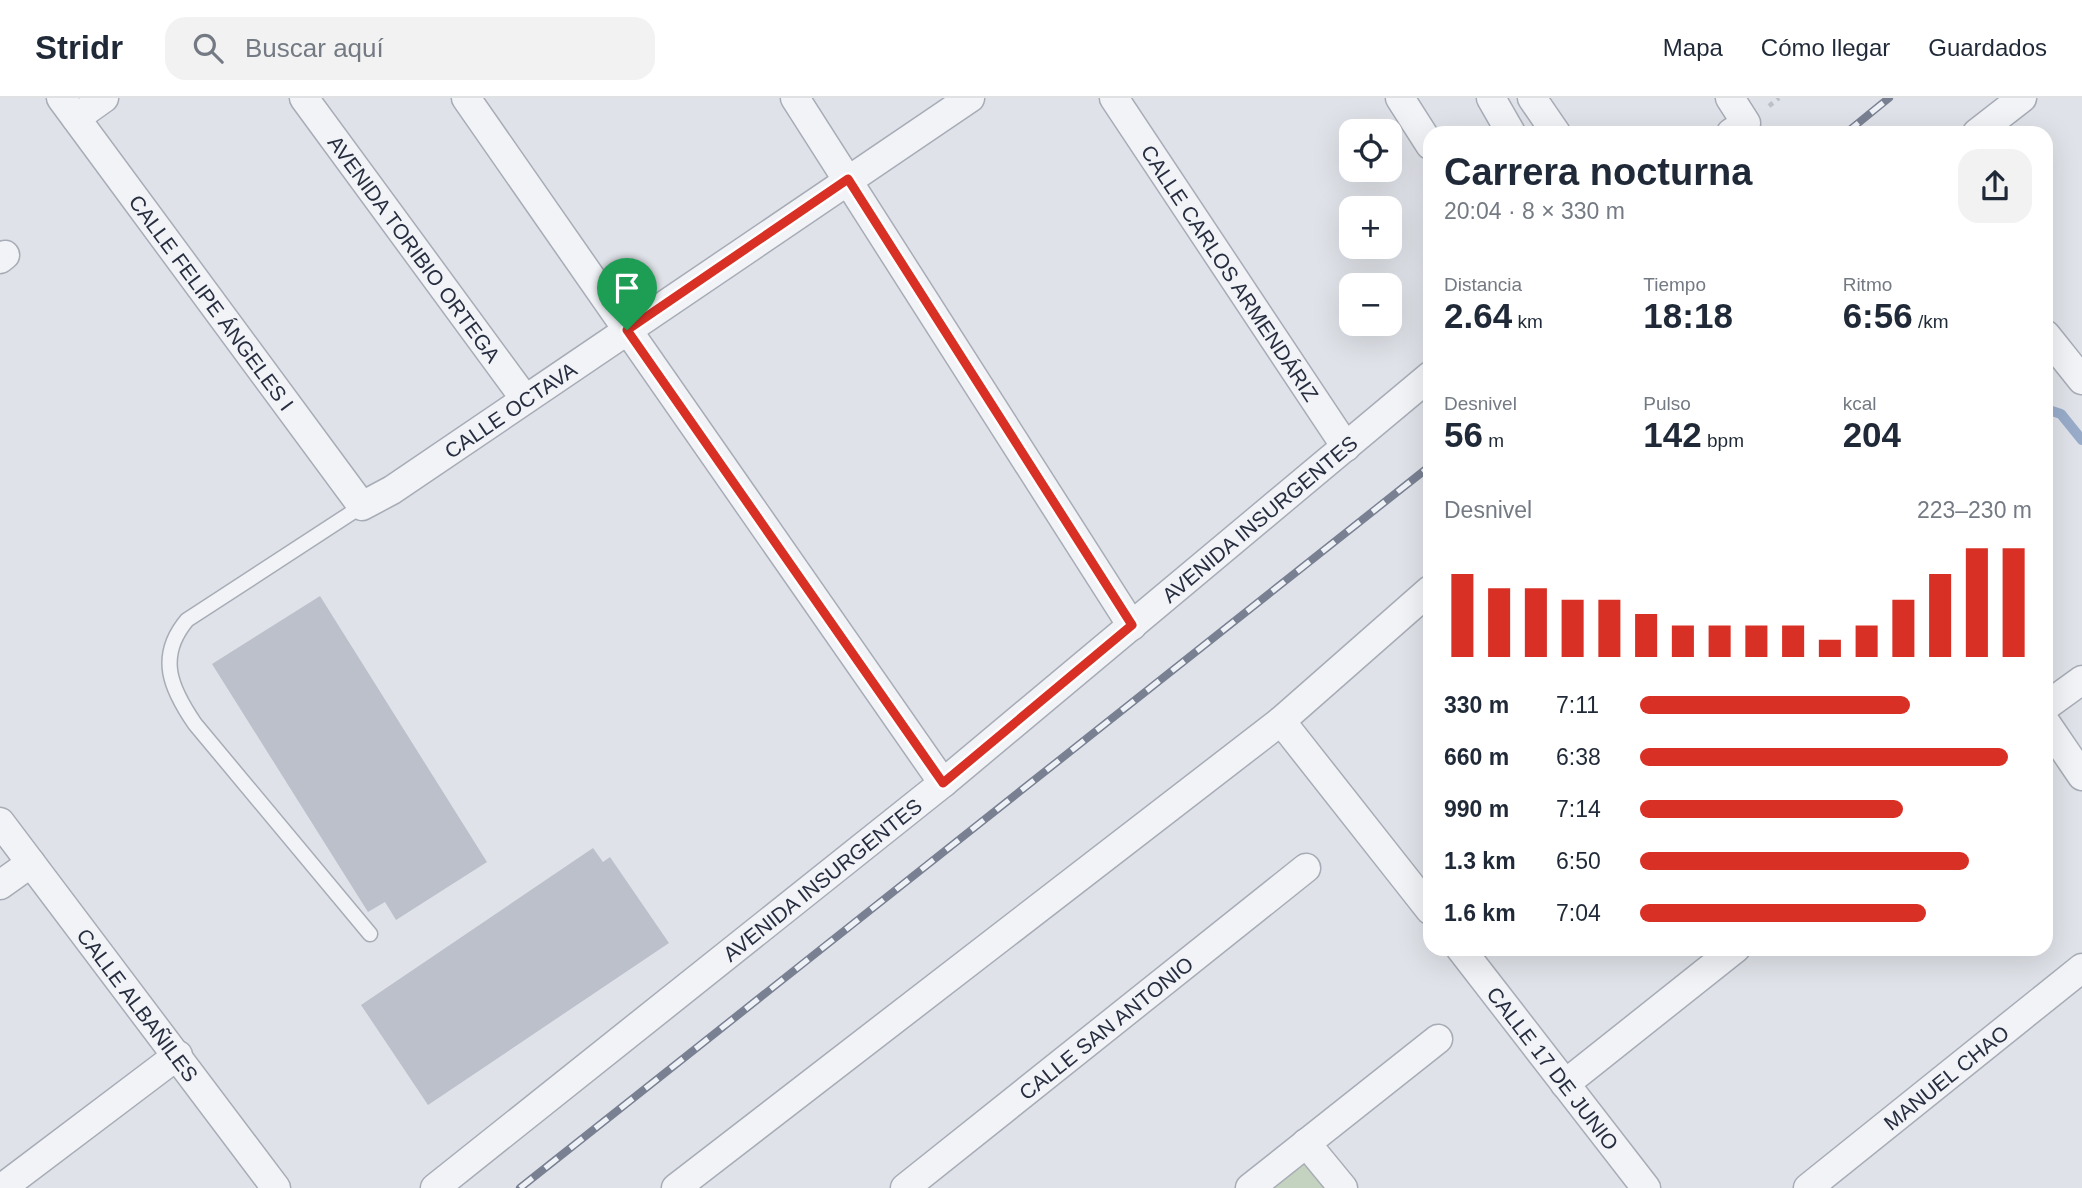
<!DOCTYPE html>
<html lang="es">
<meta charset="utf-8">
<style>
:root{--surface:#fff;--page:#f2f2f3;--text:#1f2937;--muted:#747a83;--line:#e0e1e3;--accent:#d93025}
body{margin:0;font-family:Helvetica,sans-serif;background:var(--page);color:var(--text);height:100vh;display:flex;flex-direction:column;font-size:26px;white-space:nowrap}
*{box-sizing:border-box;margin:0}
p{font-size:23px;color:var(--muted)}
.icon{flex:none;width:38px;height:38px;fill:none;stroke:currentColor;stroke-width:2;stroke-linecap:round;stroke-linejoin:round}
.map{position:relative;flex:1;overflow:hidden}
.side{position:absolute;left:1423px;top:28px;width:630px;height:830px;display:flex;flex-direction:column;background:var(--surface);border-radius:21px;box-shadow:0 7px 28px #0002}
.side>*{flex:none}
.fabs{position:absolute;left:1339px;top:21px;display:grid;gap:14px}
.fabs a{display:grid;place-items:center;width:63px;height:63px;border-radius:14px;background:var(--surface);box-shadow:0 7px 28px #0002;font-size:35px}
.pin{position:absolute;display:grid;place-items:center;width:60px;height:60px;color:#fff;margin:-72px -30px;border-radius:50% 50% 50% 0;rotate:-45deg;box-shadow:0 0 7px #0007}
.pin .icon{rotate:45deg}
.round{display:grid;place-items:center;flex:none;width:74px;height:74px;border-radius:21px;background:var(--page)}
.headline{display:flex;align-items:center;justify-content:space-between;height:119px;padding:0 21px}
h1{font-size:38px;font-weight:700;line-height:52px}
.figures{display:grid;grid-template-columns:repeat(3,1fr);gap:10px;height:119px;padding:7px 21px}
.figures div{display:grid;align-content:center}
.figures b{font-size:35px;font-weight:700}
.figures small{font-size:19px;font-weight:400}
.figures p{font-size:19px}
.chart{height:196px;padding:14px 21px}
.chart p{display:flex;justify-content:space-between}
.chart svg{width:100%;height:126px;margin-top:7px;stroke:var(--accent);stroke-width:6}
ul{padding:0 21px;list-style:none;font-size:23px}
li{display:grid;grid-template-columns:112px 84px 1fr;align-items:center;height:52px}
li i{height:18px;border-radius:9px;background:var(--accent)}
header{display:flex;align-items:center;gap:42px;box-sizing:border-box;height:98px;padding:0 35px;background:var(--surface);border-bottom:2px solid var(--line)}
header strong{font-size:33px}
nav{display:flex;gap:38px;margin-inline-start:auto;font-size:24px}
.search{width:490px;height:63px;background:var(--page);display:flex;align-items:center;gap:18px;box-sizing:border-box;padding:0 24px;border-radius:21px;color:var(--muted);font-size:26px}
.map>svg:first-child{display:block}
</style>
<header>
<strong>Stridr</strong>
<div class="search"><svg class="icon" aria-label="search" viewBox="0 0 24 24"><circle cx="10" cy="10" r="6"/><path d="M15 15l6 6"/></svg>Buscar aquí</div>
<nav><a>Mapa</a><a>Cómo llegar</a><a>Guardados</a></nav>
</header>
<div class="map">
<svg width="2082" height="1090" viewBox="0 0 2082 1090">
<rect width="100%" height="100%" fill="#dfe2e8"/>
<path fill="#c3d3bf" d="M1306,1045l37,45h-93z"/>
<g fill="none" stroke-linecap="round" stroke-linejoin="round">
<path stroke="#98acca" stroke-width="10" d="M2046,311l15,5 21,26"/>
</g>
<path fill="#bcc0cb" d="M320,498l167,266 -91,58 -11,-18 -17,10 -156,-248z
M593,750l10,14 7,-5 59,86 -241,162 -67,-100z"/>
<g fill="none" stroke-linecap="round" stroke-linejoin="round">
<g stroke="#a8acb6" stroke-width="17">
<path id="service" d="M362,408l-175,114c-31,37 -16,69 8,104l175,210"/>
</g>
<g stroke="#a8acb6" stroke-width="31">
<g id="minor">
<path id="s1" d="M61,0l301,408 30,-16 578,-392"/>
<path id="s2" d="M304,0l221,301"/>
<path d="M466,0l477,685"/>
<path d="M795,0l337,528"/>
<path id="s3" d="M1114,0l232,349"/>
<path d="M1400,0l30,47"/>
<path d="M1491,0l20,35"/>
<path d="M1532,0l24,35"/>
<path d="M1730,0l16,25 -15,10"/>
<path d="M76,20l28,-20"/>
<path d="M1977,35l45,-35"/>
<path d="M0,161l5,-4"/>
<path d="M2046,237l36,45"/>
<path d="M2046,608l36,-26"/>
<path d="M1281,623l149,189"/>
<path d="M2046,625l36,53"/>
<path id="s4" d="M0,724l276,366"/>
<path d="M0,787l31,-22"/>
<path id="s5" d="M1460,850l186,240"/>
<path d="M1565,986l171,-136"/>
<path d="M1306,1045l37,45"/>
<path d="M2,1090l176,-133"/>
<path id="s6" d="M435,1090l508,-405 487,-407"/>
<path d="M676,1090l605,-467 149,-131"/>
<path id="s7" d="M905,1090l401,-320"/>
<path d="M1250,1090l188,-149"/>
<path id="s8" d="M1808,1090l274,-220"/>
</g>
</g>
<path stroke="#bcc0c7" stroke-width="4.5" stroke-dasharray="5 5" stroke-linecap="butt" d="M1769,8l10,-8"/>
<use href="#service" stroke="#f1f3f7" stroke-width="14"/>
<use href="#minor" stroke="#f1f3f7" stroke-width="28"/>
<g stroke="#788092" stroke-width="8">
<path id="rail" d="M1846,35l43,-35
M520,1090l910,-722"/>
</g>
<use href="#rail" stroke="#eef1f6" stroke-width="5" stroke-dasharray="16" stroke-linecap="butt"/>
</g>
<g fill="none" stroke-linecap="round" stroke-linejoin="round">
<g stroke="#fff" stroke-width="14">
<path id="route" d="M848,81l284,446 -189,158 -316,-453z"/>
</g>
<use href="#route" stroke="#d93025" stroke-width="9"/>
</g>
<g text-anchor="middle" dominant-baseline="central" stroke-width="7" stroke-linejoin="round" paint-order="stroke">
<g font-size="21" fill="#272e40" stroke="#eef1f6">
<text stroke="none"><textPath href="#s2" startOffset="187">AVENIDA TORIBIO ORTEGA</textPath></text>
<text stroke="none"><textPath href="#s3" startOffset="210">CALLE CARLOS ARMENDÁRIZ</textPath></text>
<text stroke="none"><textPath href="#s1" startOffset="254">CALLE FELIPE ÁNGELES I</textPath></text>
<text stroke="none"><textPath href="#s1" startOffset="684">CALLE OCTAVA</textPath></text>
<text stroke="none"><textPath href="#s6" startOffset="1062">AVENIDA INSURGENTES</textPath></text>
<text stroke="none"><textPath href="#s6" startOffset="495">AVENIDA INSURGENTES</textPath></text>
<text stroke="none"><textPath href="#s4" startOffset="229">CALLE ALBAÑILES</textPath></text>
<text stroke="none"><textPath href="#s7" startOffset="257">CALLE SAN ANTONIO</textPath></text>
<text stroke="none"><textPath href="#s5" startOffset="152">CALLE 17 DE JUNIO</textPath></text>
<text stroke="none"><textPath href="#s8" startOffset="177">MANUEL CHAO</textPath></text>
</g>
</g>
</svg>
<div class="fabs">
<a><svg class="icon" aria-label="locate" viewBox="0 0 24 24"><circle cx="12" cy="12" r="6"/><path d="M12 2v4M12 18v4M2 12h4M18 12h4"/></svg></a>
<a>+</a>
<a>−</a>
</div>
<div class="pin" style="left:627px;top:232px;background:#1e9e55"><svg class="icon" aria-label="arrive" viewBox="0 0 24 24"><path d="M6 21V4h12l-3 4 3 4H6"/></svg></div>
<section class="side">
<div class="headline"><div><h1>Carrera nocturna</h1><p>20:04 · 8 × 330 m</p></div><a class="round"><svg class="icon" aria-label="share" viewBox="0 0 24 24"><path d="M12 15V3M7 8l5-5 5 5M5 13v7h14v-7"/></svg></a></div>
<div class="figures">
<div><p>Distancia</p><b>2.64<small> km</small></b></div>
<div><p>Tiempo</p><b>18:18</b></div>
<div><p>Ritmo</p><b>6:56<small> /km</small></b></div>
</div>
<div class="figures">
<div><p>Desnivel</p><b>56<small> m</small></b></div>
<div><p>Pulso</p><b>142<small> bpm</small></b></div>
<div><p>kcal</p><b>204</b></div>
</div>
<div class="chart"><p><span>Desnivel</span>223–230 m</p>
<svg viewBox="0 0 160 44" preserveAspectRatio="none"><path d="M5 44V15M15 44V20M25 44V20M35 44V24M45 44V24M55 44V29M65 44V33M75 44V33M85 44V33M95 44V33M105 44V38M115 44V33M125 44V24M135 44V15M145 44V6M155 44V6"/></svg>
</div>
<ul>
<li><b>330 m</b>7:11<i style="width:69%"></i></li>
<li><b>660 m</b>6:38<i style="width:94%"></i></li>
<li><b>990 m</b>7:14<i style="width:67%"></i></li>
<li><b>1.3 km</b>6:50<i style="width:84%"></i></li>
<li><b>1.6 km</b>7:04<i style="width:73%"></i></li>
</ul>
</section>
</div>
